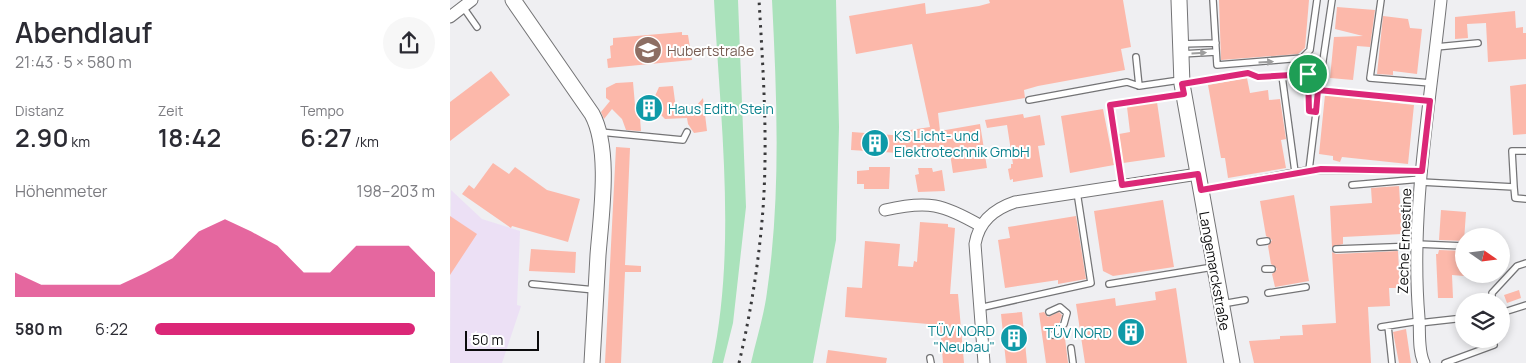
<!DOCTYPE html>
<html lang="de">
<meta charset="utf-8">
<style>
:root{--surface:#fff;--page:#f7f7f7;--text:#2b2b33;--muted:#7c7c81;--accent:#db2777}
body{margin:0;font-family:Manrope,sans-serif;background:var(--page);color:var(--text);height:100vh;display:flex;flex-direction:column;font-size:19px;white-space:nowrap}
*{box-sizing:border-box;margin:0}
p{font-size:16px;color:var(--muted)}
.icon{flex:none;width:28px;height:28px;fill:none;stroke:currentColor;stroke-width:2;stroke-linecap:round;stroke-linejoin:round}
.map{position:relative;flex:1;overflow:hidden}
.panel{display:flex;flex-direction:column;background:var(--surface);width:450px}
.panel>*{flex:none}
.needle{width:32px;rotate:104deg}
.buttons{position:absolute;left:1005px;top:228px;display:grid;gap:10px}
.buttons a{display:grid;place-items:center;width:55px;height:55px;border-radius:50%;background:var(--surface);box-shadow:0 2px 8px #0003;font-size:25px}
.scale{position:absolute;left:15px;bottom:12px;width:74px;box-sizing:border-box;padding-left:5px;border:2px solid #0c0c0d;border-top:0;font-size:14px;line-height:18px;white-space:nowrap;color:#0c0c0d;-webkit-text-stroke:4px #fff;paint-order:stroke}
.pin{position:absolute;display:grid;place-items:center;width:42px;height:42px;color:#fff;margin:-21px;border:2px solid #fff;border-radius:50%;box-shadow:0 1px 5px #0007}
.round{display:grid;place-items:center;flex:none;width:52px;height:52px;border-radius:26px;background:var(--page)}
.headline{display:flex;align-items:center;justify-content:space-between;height:85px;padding:0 15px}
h1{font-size:28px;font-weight:600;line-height:38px}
.figures{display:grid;grid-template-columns:repeat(3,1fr);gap:8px;height:85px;padding:5px 15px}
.figures div{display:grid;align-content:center}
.figures b{font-size:25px;font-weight:600}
.figures small{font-size:14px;font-weight:400}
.figures p{font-size:14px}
.chart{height:140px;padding:10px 15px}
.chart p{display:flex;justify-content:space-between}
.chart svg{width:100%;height:90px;margin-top:5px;fill:var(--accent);opacity:.7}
ul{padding:0 15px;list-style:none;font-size:16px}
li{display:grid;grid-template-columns:80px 60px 1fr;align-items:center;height:38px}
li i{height:12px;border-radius:6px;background:var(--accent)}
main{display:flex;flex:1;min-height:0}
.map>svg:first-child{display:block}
</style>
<main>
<section class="panel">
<div class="headline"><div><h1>Abendlauf</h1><p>21:43 · 5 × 580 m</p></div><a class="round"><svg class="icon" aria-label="share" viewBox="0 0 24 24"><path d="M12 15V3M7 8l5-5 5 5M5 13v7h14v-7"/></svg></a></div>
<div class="figures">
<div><p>Distanz</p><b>2.90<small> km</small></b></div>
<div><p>Zeit</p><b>18:42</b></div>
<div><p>Tempo</p><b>6:27<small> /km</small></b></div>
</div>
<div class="chart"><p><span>Höhenmeter</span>198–203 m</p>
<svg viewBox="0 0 160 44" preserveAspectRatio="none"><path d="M0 44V32L10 38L20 38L30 38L40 38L50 32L60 25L70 12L80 6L90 12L100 19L110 32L120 32L130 19L140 19L150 19L160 32V44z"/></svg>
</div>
<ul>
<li><b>580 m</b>6:22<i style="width:93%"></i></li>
</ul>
</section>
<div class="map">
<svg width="1076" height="363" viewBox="0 0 1076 363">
<rect width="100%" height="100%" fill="#efeff2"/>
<path fill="#ece0f5" d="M1,190l31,29 38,12 -3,74 4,1 -19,57h-52z"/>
<path fill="#aae2bb" d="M264,0h24l8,207 -13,116 -10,40h-11c25,-117 8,-244 2,-363z
M322,0h64l3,127 -3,113 -23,123h-62c5,-23 13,-47 16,-71 14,-97 10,-194 5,-292z"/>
<path fill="#fcb8aa" d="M539,0h134l8,47 -10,2 4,21 -87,16 -14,4 1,8 -87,15 2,18 40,-7 7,44 -34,5 -4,-26 -20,3 1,5 -79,-5 1,-18 53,4 -1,-5 26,-4 -18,-83 -56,10 -7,-38 76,-13 1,11 53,-8 11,-3z
M769,0h90l-4,48 -7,6 -77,6z
M887,7l38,3 -5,37 -13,-1 -4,34 -23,-2 4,-41 29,-1 -28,-7z
M1065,11l1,17 7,-1v6h3v26l-38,3 -2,-39 -19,1 1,14 -13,1v-22z
M933,16l25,3 2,9 12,1 -5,45 -24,-3v4l-16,-1z
M232,32v3h6l4,25 -84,8 -1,-9 4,-1 -1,-12 3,-1v-7z
M41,71l19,24 -60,46v-39z
M797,78l3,15 18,-3 1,10 11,-1 6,40 -5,1 5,28 -58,10 -3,-20h-4l-13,-73z
M183,82l2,23 21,-2 -1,-7 4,-9 14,-1 4,30 16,-10 4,-1 6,-7 4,33 -13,2 -6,-9 -1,-6 -22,1 -4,-4 -18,2 -3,1 1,13h-3l-12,-1 -4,-11 -10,-10 -8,10 -3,-7 9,-11 -4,-3v-10l10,-5z
M1076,84v50l-13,1 -3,-49z
M875,95l89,10 -6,59 -66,-7 -2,5 -7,-2v-4l-14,-2z
M707,102l8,55 -42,6 -4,-29 11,-2 -3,-25z
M653,109l11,56 -44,8 -9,-57z
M573,114l1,4 16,-3 5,30 -7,1 5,31 -30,5v-3l-3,1 -2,-11 3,-1v-4h2l-6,-39 -20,3 -2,-8z
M166,147l14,1 -5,117 16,1v6h-16l-4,91h-16z
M43,163l16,11 6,-7 32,23 33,9 -12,43 -56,-16 -1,2 -49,-34 7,-9 5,4z
M419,167h21l-1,22h-25v-5h-7v-13l12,-1z
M468,168h14l1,4 9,-2 3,21 -27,1 -3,-17 4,-1z
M949,186l3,48 -59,3v7l-11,3 -2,-41 42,-3 -1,-15z
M844,195l15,86 -34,6 -3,-13 5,-5 -6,-5 -3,-18 4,-6 -6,-4 -6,-35z
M713,200l11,67 -61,9 -10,-5 -9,-60z
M991,210l25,2 -2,29 -25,-1z
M0,216l27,18 -27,41z
M626,216l10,63 -28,5v-4l-53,8 -7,-48 12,-2 -2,-11z
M470,222l28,2v3l7,1 -5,66h8l6,69h-21l-3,-38 -95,-8 2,-30 15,1 3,-47 35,3 -2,22 15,1 1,-6 3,1z
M81,249l45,3 -1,21 -46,-2z
M989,250l25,1v25l-12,-1 1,23h-15l-2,-44h2z
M948,251l2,37h-11l1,18 -22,1 3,56h-117l-5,-22 31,-2v-3l23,-1 -1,-10 34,-2 -4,-71 4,2z
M726,288l11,75h-102l-9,-59 39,-6 1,8 40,-6 -1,-8z
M1069,290l2,8 -14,5 -3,-8z
M572,312l5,51h-21l-5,-49z
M594,312l4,5 11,-5 3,3 -2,7 -12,14 7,3 9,-9 4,33h-22l-7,-50z
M956,329l5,34h-12l-6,-31z
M378,350l59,8 -1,5h-60z"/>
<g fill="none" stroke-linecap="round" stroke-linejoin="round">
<g stroke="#747476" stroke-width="8">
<path id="service" d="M763,0l4,65 85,-7 8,-8 7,-50
M931,0l-11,78 61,5
M13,7l14,20
M731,44l35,-1
M986,47l42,-4
M731,54l35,-2
M686,57l3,29 41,-6
M732,84l66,-11 11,4 62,-3 11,-74
M579,100l98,-18 12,4
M866,113l2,-23 113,11
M150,132l83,8 4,-8
M859,170l113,1
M845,172l14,-2 7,-57 -7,-2 -1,-37
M971,182l93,5 -2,-36h14
M672,185l-12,-80 72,-11
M902,185l69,-6
M1064,187l1,11 11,1
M753,190l92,-18 -13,-96
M810,242l7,-1
M967,244l47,2
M886,249l81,-3
M815,269h7
M82,284l63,6
M659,284l104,-17
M818,293l38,-6
M1042,301v-8l25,-27 9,-3
M772,304l23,-4
M529,308l112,-25 -14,-91
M599,312l11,-5 7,6 -3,11 -11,11
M1051,313l25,-8
M969,323l45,-5
M938,326l4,37
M931,327l38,-6
M621,348l2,15
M480,358l1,5
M995,363l49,-18"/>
</g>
<g stroke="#747476" stroke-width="13">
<path id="minor" d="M0,17l22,-17
M435,210c43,-10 58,-6 96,16
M534,363l-9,-119c4,-23 19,-35 40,-42l183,-28
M974,363c-6,-12 -4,-31 -5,-45 -9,-105 11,-213 22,-318"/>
</g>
<g stroke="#747476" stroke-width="17">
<path id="tertiary" d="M63,0l79,114c19,35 9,102 6,141 -2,36 -4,72 -6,108
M729,0l3,84 50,279"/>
</g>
<use href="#service" stroke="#fff" stroke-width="5.5"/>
<use href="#minor" stroke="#fff" stroke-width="11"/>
<use href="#tertiary" stroke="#fff" stroke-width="15"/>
<path stroke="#39393b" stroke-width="3" stroke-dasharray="2.5 5" stroke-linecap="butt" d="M289,363c12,-51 20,-102 24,-154 5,-70 0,-140 -4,-209"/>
</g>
<defs><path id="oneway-solid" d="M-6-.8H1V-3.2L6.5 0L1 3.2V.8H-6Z" transform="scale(1.25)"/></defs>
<g fill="#9e9e9e">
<use href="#oneway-solid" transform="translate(749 53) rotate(-3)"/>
<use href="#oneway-solid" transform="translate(816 62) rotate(-4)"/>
</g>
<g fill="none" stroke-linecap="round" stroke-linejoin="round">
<g stroke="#fff" stroke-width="10">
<path id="route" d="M798,73l10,4 50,-3 1,37 7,1 2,-22 112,11 -8,70 -101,-2 -120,21 -3,-16 -76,11 -12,-80 74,-11 -2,-10z"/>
</g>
<use href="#route" stroke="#db2777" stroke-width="6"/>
</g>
<defs>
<g id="school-disc" transform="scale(1.4375)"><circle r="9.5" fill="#8d6e63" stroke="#fff"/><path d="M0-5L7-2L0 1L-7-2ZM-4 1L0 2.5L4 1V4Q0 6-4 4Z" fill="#fff"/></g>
<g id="building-disc" transform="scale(1.4375)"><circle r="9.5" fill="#0f9aa8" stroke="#fff"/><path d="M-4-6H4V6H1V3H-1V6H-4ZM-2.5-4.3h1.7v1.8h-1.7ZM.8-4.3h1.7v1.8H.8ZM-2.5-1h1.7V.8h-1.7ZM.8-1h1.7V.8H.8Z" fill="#fff"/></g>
</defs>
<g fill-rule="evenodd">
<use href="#school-disc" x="198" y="50"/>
<use href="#building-disc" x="199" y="108"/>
<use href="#building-disc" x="425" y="143"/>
<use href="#building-disc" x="681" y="332"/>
<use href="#building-disc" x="564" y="338"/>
</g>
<g text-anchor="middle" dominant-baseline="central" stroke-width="4" stroke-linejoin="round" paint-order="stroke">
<g font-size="14" fill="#785e54" stroke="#fff" text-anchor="start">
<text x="217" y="50">Hubertstraße</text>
</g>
<g font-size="14" fill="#0d838f" stroke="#fff" text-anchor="start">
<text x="218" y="108">Haus Edith Stein</text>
<text x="444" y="135">KS Licht- und<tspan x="444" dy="16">Elektrotechnik GmbH</tspan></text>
<text x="545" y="330" text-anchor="end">TÜV NORD<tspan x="545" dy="16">"Neubau"</tspan></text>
<text x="662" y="332" text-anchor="end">TÜV NORD</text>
</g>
<g font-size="14" fill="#0c0c0d" stroke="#fff">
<text transform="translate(954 241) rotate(-88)">Zeche Ernestine</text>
<text transform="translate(765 271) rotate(80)">Langemarckstraße</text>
</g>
</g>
</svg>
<div class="buttons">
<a><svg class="needle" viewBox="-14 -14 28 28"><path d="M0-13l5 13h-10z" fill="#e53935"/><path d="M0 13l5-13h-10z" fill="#7c7c81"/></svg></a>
<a><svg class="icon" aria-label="layers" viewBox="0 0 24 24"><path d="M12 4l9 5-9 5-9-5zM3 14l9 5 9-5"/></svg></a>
</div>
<div class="scale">50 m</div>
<div class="pin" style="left:858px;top:74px;background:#1e9e55"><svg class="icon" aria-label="arrive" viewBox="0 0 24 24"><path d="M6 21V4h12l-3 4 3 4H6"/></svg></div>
</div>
</main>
